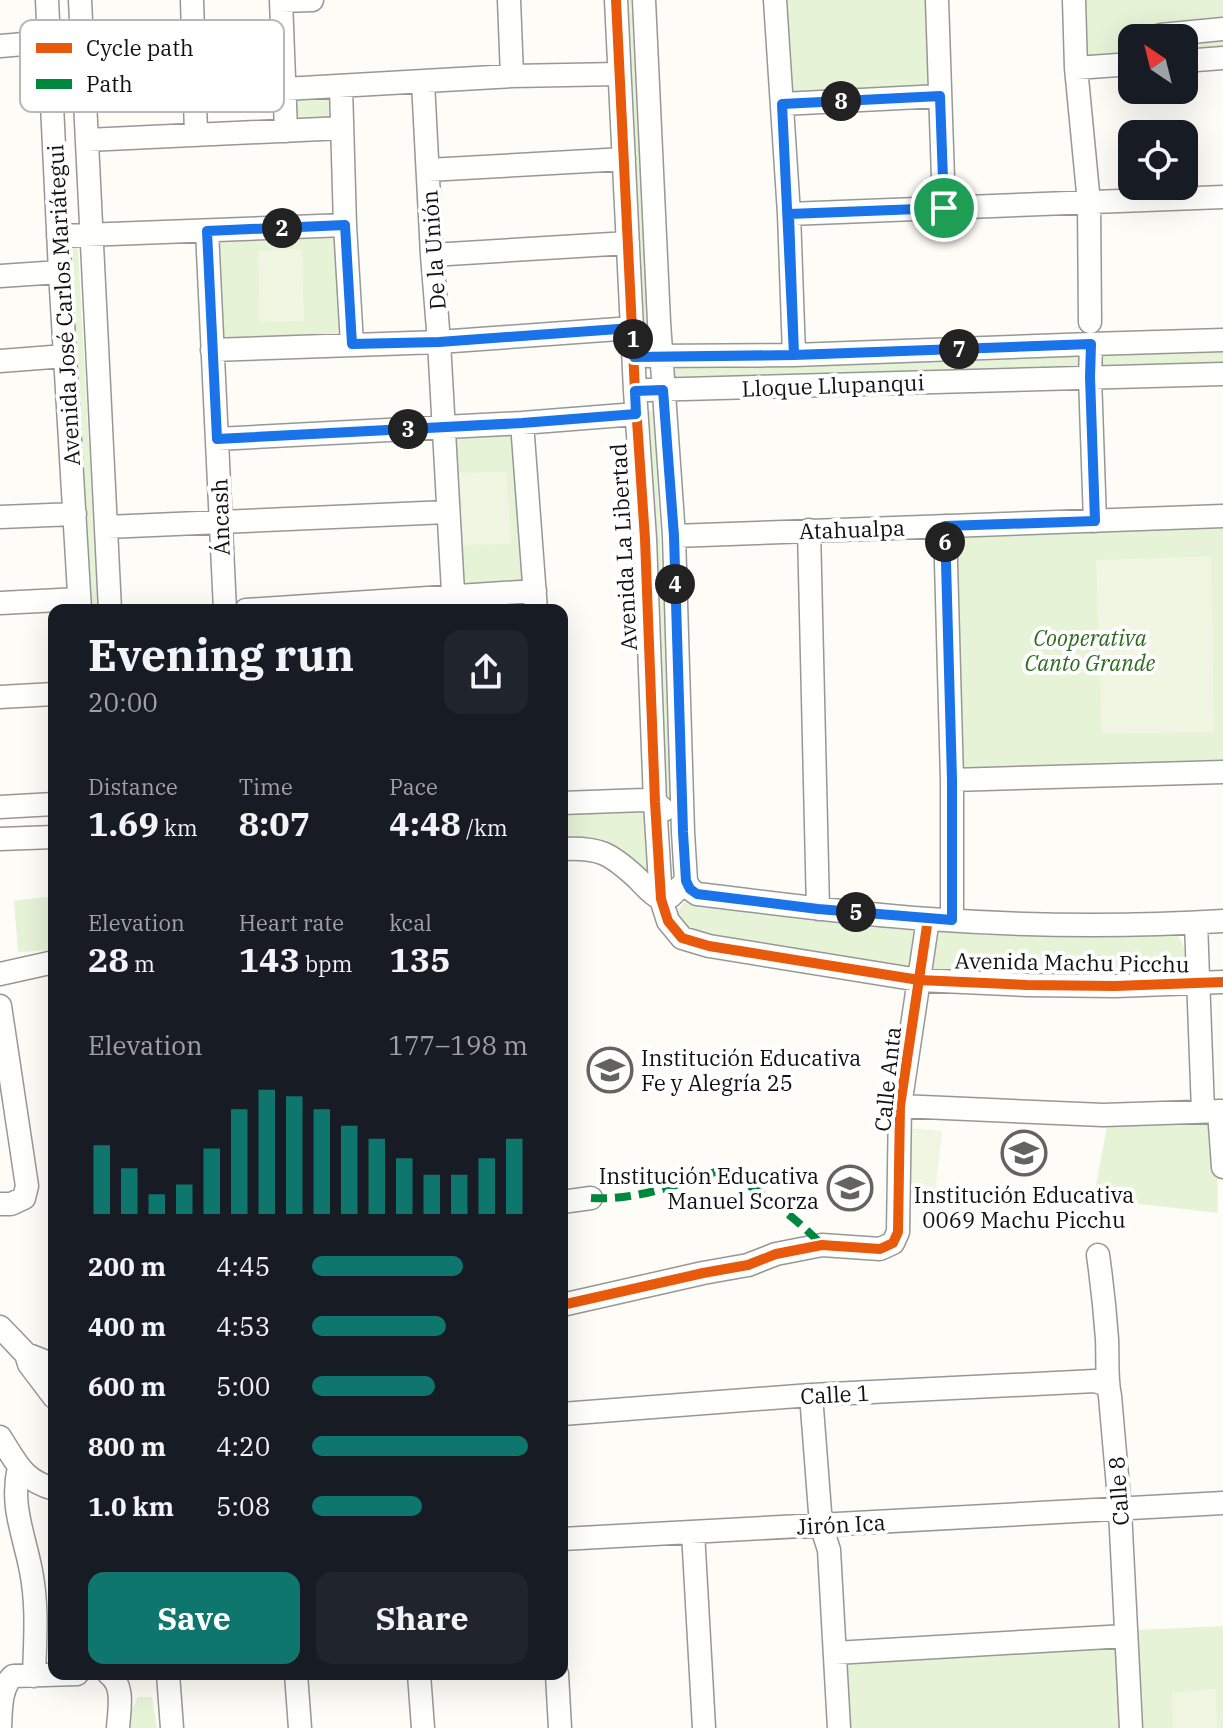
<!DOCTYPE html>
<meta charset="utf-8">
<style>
:root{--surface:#171b24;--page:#20242c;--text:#f1f3f6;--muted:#9ea1a6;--accent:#0f766e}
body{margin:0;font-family:"IBM Plex Serif",serif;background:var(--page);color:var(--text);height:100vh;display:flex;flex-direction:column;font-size:30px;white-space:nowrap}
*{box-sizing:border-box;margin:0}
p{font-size:26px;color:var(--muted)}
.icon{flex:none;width:44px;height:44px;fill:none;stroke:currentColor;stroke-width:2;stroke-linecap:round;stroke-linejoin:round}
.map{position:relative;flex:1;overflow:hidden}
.side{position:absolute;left:48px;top:604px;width:520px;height:1076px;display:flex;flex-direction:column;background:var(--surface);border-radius:16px;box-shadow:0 8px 32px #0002}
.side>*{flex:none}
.needle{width:52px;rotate:325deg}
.tools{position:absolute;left:1118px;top:24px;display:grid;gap:16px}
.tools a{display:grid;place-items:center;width:80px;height:80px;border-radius:16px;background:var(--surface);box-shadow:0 8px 32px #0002;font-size:40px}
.pin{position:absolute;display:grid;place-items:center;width:68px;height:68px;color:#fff;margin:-34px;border:4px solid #fff;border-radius:50%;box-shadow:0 2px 8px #0007}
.km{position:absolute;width:40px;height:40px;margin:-20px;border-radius:50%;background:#222;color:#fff;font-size:22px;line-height:40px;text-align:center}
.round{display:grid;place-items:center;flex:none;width:84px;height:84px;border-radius:16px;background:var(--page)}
.overview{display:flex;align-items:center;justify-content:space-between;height:136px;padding:0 40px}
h1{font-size:44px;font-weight:700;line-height:60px}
.metrics{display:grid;grid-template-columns:repeat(3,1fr);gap:12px;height:136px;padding:8px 40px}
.metrics div{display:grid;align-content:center}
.metrics b{font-size:34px;font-weight:700}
.metrics small{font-size:22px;font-weight:400}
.metrics p{font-size:22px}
.chart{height:224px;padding:16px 40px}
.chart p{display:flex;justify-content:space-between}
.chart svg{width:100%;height:144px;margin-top:8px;stroke:var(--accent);stroke-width:6}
.button{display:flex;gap:16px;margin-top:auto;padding:16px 40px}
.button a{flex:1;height:92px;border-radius:16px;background:var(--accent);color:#fff;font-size:32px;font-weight:700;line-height:92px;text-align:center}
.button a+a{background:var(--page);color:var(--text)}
ul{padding:0 40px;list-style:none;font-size:26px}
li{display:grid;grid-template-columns:128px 96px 1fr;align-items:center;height:60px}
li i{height:20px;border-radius:10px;background:var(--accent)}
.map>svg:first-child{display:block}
</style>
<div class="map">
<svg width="1223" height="1728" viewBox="0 0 1223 1728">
<rect width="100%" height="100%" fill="#fdfcf7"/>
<path fill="#e7f3d7" d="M622,0h15l13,336 -3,5h-8z
M781,0h148l3,93 -144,7z
M1079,0h144v52l-39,3v-17h-52v21l-50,4z
M333,91l3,34 -46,3 -1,-34z
M341,229l7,113 -132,4 -5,-110z
M69,242l5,1 4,6 20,361h-13z
M1223,347v22l-123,4v-21z
M1079,353l4,7 -1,7 -406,14c-2,-8 -2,-12 4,-18z
M643,410h6l5,3 19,384 -12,2z
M518,428l12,158 -74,5 -5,-160z
M1223,527v237l-262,10 -5,-238z
M562,809h78l10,14 1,55c-38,-35 -35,-39 -89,-35z
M54,896v54l-36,2 -4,-51z
M689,900l223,27 6,9 -8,30 -9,4 -208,-33 -17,-19c2,-9 5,-14 13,-18z
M1172,928c13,15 19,30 8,47h-240l-9,-9 5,-36z
M1216,1119l2,94 -78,-9 -26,-8 -18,-11 12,-64z
M1223,1626v102h-83l-3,-98z
M1119,1646l4,82h-278l-3,-66z
M138,1697h14l5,31h-30l1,-11z"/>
<path fill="#f0f6e1" d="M302,249l2,72 -44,1 -2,-71z
M506,472l5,72 -48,1 -5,-72z
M1211,556l3,176 -112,1 -6,-173z
M910,1128l32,3 -7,63 -35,-2z
M1216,1689l1,39h-44l-1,-35z"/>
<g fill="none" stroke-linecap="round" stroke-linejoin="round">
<g stroke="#979795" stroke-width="25">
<path id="minor" d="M47,0l13,272 20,338
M80,0l30,610
M192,0l4,134
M281,0l5,131
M509,0l3,76
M616,0l19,391 10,148 10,263 6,97 7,22 14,17 27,8 210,34 108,5 88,1 108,-4
M644,0l15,322 15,214 9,296 3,49 -15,15 -10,3
M775,0l14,214 5,141
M937,0l7,208
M1074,0l2,68 13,135 1,119
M281,1l31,-1
M1161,35l62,-6
M0,46l48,-4
M1184,61l39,-3
M1076,68l56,-4
M423,82l9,173 7,87 15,268
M341,87l4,138 7,119
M285,89l227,-13 107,-2
M782,104l158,-8
M87,140l255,-12
M428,170l196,-11
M789,214l434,-17
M207,231l18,379
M58,236l287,-11
M432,255l196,-12
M0,276l60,-4
M1091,344l-1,33 5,144
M212,350l227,-8 193,-14
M648,356l146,-1 297,-11 132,-4
M0,361l65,-5
M648,390l575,-16
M522,423l14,187
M217,439l305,-16 114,-9
M0,517l75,-3
M945,526l7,254v140
M107,527l340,-15
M809,530l9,379
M674,536l549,-20
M0,603l79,-4
M246,610l289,-19
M0,697l54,-3
M952,780l271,-8
M562,803l82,-3 11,2 9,8
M0,807l54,-3
M0,839l54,-2
M562,849c37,-2 48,4 75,29 8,8 14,16 24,21
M686,881l4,8 7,5c77,9 154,20 232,25 97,7 196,8 294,2
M1196,923l7,188
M0,974l54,-12
M0,1006l27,180 -3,12 -13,6h-11
M900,1106l203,9 120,-4
M1219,1111l4,56
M562,1202l29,-4
M1098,1255c4,28 7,56 9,84 1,19 -1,39 3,57l10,114 11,218
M562,1305l141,-32 45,-8 28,-11 46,-9 58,4 13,-6 5,-11 2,-126 28,-187
M0,1327l26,27 28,11
M26,1354l3,10 25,33
M811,1395l10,130 8,25 10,178
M562,1414l249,-19 284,-14 12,4
M0,1437c17,26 22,43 54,52
M19,1467c-9,39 5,67 12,104 7,35 4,70 3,105
M693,1532l11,196
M562,1539l661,-36
M835,1653l290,-17
M109,1674c16,12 10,36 9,54
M168,1674l4,54
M296,1674l4,54
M419,1674l4,54
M557,1674l3,54
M0,1728c1,-19 0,-40 13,-52l64,-2"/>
</g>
<use href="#minor" stroke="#fffffe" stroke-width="22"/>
<path stroke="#00873e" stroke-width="8" stroke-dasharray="16 8" stroke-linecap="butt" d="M591,1198c46,3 91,-15 133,-29 36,23 68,45 98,76"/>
<g stroke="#fff" stroke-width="15">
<path id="cycleway" d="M616,0l19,391 10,148 10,263 6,97 7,22 14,17 27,8 210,34 108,5 88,1 108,-4
M562,1305l141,-32 45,-8 28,-11 46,-9 58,4 13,-6 5,-11 2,-126 28,-187"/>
</g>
<use href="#cycleway" stroke="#e8590c" stroke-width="10"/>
</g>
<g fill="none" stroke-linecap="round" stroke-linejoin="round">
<g stroke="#fff" stroke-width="16">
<path id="route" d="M944,208l-155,6 5,141 -160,2 -2,-29 -193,14 -87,2 -7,-119 -138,6 10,208 305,-16 114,-9 -1,-23 28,-1 11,146 9,296 3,49 4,8 7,5 121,15 134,11v-140l-7,-254 150,-5 -5,-144 1,-33 -297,11 -12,-251 158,-8 4,112"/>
</g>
<use href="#route" stroke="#1a73e8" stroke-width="10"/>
</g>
<defs>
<g id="school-ring" transform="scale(2.3)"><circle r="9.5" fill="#fff" stroke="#646362" stroke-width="1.5"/><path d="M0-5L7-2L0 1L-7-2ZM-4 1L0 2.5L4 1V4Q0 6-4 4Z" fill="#646362"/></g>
</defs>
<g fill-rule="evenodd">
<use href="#school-ring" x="610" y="1070"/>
<use href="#school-ring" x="1024" y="1153"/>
<use href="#school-ring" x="850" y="1188"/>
</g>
<g text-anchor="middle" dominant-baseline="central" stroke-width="8" stroke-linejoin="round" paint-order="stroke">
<g font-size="22" fill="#111" stroke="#fff">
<text transform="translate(433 250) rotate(-94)">De la Unión</text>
<text transform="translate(63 305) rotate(-93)">Avenida José Carlos Mariátegui</text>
<text transform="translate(833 385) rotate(-2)">Lloque Llupanqui</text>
<text transform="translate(220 517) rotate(-92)">Áncash</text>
<text transform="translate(852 529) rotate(-2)">Atahualpa</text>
<text transform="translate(623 547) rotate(-93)">Avenida La Libertad</text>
<text transform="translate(1072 962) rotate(1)">Avenida Machu Picchu</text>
<text transform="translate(887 1079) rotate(-84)">Calle Anta</text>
<text transform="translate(835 1394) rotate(-3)">Calle 1</text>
<text transform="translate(1118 1491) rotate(-94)">Calle 8</text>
<text transform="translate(841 1524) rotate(-3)">Jirón Ica</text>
</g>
<g font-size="22" font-style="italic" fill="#2f6b1f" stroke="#fff">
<text x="1090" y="637">Cooperativa<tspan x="1090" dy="25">Canto Grande</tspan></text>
</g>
<g font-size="22" fill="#111" stroke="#fff" text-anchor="start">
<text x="641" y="1057">Institución Educativa<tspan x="641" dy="25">Fe y Alegría 25</tspan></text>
<text x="819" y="1175" text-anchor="end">Institución Educativa<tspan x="819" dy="25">Manuel Scorza</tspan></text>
<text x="1024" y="1194" text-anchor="middle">Institución Educativa<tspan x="1024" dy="25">0069 Machu Picchu</tspan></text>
</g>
</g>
<rect x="20" y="20" width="264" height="92" rx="12" fill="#fff" stroke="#b8b8b8" stroke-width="2"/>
<rect x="36" y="43" width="36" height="10" fill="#e8590c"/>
<rect x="36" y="79" width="36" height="10" fill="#00873e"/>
<g font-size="22" fill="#111">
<text x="86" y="56">Cycle path</text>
<text x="86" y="92">Path</text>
</g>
</svg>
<div class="tools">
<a><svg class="needle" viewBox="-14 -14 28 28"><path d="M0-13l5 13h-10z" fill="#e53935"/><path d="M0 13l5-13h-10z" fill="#9ea1a6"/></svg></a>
<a><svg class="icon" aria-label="locate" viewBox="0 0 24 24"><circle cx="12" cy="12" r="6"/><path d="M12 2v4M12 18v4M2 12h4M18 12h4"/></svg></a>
</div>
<div class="pin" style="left:944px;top:208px;background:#1e9e55"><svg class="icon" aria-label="arrive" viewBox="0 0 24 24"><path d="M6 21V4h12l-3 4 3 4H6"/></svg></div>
<b class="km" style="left:633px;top:339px">1</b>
<b class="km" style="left:282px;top:228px">2</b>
<b class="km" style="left:408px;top:429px">3</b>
<b class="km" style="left:675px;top:584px">4</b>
<b class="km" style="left:856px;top:912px">5</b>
<b class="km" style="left:945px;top:542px">6</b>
<b class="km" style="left:959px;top:349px">7</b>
<b class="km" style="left:841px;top:101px">8</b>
<section class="side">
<div class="overview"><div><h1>Evening run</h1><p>20:00</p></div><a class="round"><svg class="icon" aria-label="share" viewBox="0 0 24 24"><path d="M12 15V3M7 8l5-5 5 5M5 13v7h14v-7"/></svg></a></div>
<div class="metrics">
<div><p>Distance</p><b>1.69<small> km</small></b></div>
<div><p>Time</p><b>8:07</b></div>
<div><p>Pace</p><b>4:48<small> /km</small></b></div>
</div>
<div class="metrics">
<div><p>Elevation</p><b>28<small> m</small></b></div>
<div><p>Heart rate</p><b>143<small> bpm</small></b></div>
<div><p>kcal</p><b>135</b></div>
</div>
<div class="chart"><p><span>Elevation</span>177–198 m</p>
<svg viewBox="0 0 160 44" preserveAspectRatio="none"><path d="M5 44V23M15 44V30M25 44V38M35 44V35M45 44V24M55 44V12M65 44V6M75 44V8M85 44V12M95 44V17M105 44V21M115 44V27M125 44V32M135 44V32M145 44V27M155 44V21"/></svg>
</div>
<ul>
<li><b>200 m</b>4:45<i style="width:70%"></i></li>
<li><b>400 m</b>4:53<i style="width:62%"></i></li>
<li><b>600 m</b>5:00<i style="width:57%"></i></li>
<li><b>800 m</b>4:20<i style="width:100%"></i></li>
<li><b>1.0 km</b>5:08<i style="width:51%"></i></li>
</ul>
<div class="button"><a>Save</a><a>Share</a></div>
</section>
</div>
